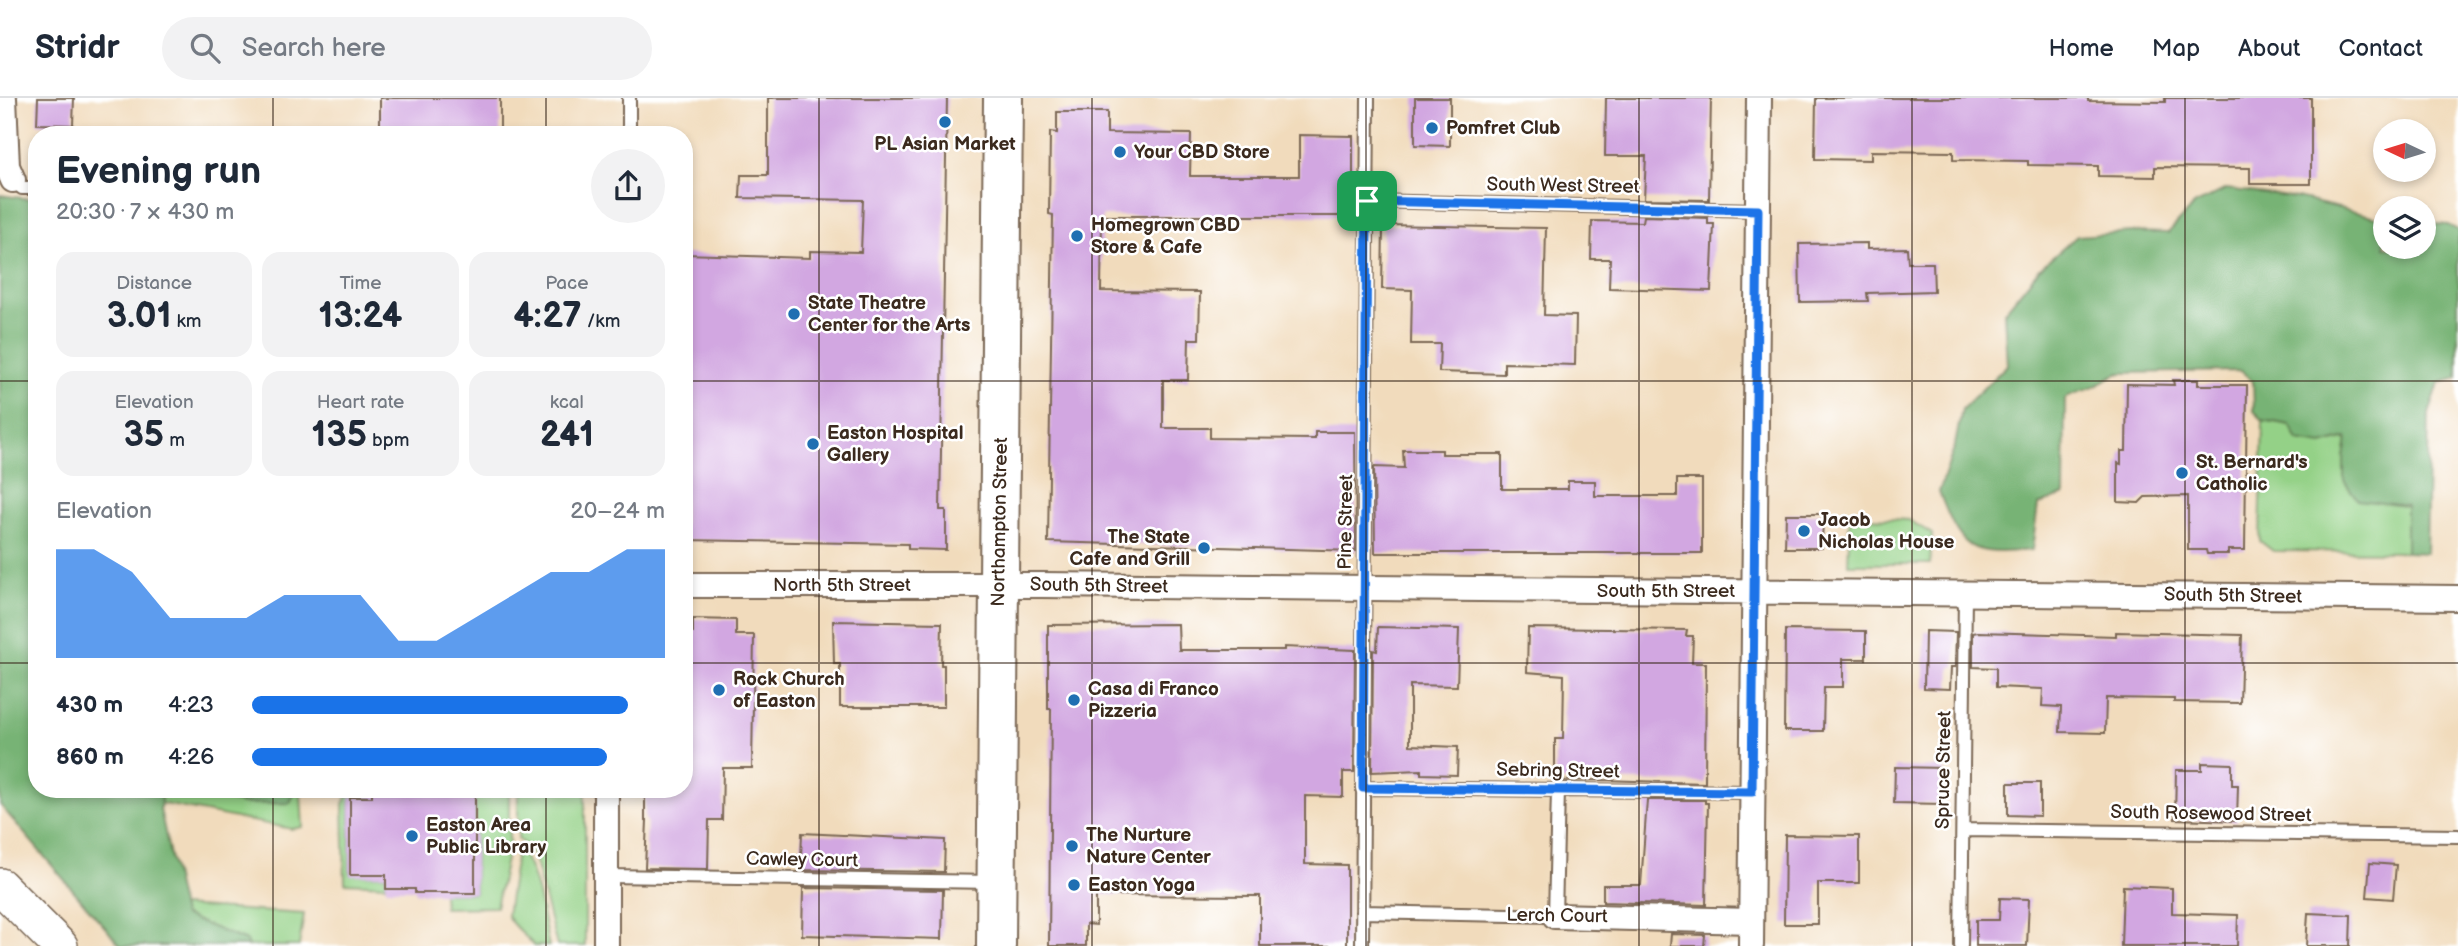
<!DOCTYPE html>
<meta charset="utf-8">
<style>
:root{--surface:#fff;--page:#f2f2f3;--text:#1f2937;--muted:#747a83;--line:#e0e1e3;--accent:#1a73e8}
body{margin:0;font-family:"Balsamiq Sans",sans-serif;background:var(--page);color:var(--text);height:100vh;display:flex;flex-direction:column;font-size:26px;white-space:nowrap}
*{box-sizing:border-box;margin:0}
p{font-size:23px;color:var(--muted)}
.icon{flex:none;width:38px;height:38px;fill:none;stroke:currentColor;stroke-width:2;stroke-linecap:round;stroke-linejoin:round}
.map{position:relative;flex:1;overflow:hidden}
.side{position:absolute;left:28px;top:28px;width:665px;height:672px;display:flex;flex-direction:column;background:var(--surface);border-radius:28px;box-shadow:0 4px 10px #0003}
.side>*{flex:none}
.needle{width:46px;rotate:274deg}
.buttons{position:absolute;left:2373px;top:21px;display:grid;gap:14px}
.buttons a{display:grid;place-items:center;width:63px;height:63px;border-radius:50%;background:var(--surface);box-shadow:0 4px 10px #0003;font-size:35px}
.pin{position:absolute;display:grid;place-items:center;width:60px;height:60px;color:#fff;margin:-30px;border-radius:14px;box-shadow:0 4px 10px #0006}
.round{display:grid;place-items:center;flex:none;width:74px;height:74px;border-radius:37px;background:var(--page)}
.summary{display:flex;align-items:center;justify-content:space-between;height:119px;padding:0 28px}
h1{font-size:38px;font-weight:600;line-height:52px}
.metrics{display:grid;grid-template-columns:repeat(3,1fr);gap:10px;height:119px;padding:7px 28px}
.metrics div{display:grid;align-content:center;border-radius:18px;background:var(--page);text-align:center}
.metrics b{font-size:35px;font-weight:600}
.metrics small{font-size:19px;font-weight:400}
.metrics p{font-size:19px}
.chart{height:196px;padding:14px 28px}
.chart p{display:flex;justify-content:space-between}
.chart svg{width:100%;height:126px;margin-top:7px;fill:var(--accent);opacity:.7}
ul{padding:0 28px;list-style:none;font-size:23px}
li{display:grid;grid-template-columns:112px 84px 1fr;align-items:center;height:52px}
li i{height:18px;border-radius:9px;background:var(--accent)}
header{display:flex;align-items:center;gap:42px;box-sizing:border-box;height:98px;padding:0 35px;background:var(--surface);border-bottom:2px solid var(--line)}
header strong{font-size:33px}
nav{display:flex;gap:38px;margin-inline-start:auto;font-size:24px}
.search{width:490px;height:63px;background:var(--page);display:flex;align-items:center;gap:18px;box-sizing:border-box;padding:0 24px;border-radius:38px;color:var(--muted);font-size:26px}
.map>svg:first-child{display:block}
</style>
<header>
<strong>Stridr</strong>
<div class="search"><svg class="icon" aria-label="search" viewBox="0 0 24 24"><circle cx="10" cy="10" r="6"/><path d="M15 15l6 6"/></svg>Search here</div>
<nav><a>Home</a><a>Map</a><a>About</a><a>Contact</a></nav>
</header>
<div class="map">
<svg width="2458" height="848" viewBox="0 0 2458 848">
<rect width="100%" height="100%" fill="#fff"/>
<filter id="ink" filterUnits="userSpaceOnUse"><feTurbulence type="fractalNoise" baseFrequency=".0143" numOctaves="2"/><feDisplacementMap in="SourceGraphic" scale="14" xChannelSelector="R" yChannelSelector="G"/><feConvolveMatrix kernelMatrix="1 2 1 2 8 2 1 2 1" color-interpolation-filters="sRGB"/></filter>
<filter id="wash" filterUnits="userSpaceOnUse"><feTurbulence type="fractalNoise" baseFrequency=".00686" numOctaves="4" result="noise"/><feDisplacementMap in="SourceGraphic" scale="28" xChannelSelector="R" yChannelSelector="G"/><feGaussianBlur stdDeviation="1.57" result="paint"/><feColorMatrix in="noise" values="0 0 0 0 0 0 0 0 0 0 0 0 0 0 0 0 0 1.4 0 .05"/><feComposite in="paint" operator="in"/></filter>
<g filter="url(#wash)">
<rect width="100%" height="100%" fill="#f1dbbc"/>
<path fill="#94d187" stroke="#687e52" stroke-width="2" d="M2263,322l27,5 32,20 26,-7 -4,20 62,48v46l-133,-1 -13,-10z
M1850,419l59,3 23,14 -2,30h-82z
M162,691h19l109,14 5,-14h9l-3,6 2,32 -11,2 -132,-26z
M350,691h22l12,8h-34v77l36,1v10l-41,-2 -2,-79z
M475,691h34v56l-13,62 -52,1 -1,-15h32z
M518,691h67v157h-28l-23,-88 -4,-8 -12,-11z
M517,750c19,16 26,73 32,98h-15c-8,-11 -22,-19 -27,-31z
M181,808l123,8 -5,32h-51l-3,-5 -62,-25z"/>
<path fill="#77b374" stroke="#596e49" stroke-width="2" d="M2226,91l71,9 88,21v28h39v-24l24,2 10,5v148l-19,5 -10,31 -3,139 -20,-1v-46l-48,-6 -14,-19v-23l3,-20 -25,7 -24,-4 -8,-16 -27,-5 -9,-9 -1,-30 -12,-10 -120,2c-11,2 -15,7 -25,13 -10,6 -23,5 -31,13l-1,96 -26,10 -6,45c-64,6 -70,1 -93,-58l16,-47 7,-36 45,-44 -3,-53 35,-43 38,-33 55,-4 36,1 26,-28z
M0,97l37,5v589h125l-2,20 23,106 63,26 2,5h-127l-121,-141z
M181,691h114l-5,14 -47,1z"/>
<g id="blocks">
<path fill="#d2a7e1" d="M38,0h36l-1,27 -36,-1z
M380,0h120v37h-120z
M768,0h179l-7,412h6v40l-38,-1v-5l-224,-4v-286l126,4v-7l51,1 2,-52 -123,-2 1,-23h27z
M1415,0h35v48l-35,-1z
M1606,0h105l-2,102 -65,-1 2,-43h-41z
M1816,0h272v3l77,1v-4h146v86h-61v-16l-95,-1v10l-57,-1v-10l-70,-1v-4l-75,-1v-8l-82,-1v9l-56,-1z
M1057,14h50v21l84,1 -1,42h109v-41l54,1v80h-251l-1,75 99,1 -1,47h-10l-1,41h-25v48h47v10l105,1v-7h40l1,119 -308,-9 5,-327 -4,-1 1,-82 7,1z
M1644,118l64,2v6h6l-3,67 -102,-3 1,-29h-19l1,-38 51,1z
M1383,127l163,3 -2,87 32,1 -1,49 -71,-2v11l-65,-2 1,-28h-29l1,-54 -30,-1z
M1867,145v6l40,-1 1,15h25l1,28 -67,2 1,8 -68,1 -1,-58z
M2173,282h25v5h49l-2,165h-17v4h-21l-1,-4h-18v-54l-43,1 -6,6 -21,-1v-39l3,1v-13h5l1,-67 47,1z
M1403,352h39v4h60v35h66v-8h27v15h82v-17h25v74h-327l-1,-86 30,1z
M1786,416h37l-1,34h-37z
M693,521l43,1v15h18l-2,133h-29l-1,52h-13l-1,49 -63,-1 2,-48h-2v-31h39v-156h9z
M833,523l109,2 -1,42h3v42h-104v-43h-6z
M1178,526l1,26h105v-3l71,3 -1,122h-11v25l-38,-1v68l42,1v81h-87v-50l-164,-1v30l-10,-1v22h-37l2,-237h-3v-84z
M1378,529l81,2 -2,57 -47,-1v60l48,2 -1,28 -36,-1v-4l-49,2 1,-122 4,1z
M1528,530l159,2 -1,6h7l-1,27h14l-1,120 -105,-3 -45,1v-42h8l1,-64 -37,-3z
M1785,532l81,1v28h-23v28h-19l-1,44h-39z
M1925,533l31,1 -1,35h-4l-1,22 -26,-1z
M1978,534l138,4v-4l126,3 -2,68 -66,-1v-3l-68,-1 -1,35 -45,-1 1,-25 -19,-1 1,-17 -47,-2v-19l-23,-1v-34z
M2202,665l30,1v21h6l-1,36 -62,-2 1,-49h26z
M1895,669l49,1 -1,36 -49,-1z
M2008,685h32v33l-32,-1z
M372,691h103v104h-60v-4h-29v-14h-36v-78h22z
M1647,702h58v3h3l-2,102 -103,-3v-17h38z
M802,735l143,7 -1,32 -140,-2v-12h-3z
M1785,737l74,1v47h-41v41h-34z
M2370,765l26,2 -3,34 -26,-2z
M2123,788l49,2v25l66,2 -1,31h-116z
M803,790l140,2 -1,49 -140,-4z
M2000,800l29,1 -2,47h-51v-26h23z
M2308,815l43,2 -1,31h-44z
M1671,836l34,1 -1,11h-34z"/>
</g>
</g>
<g filter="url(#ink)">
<use href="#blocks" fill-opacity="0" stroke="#7b6855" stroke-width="2"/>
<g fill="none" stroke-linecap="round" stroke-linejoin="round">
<g stroke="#7b6855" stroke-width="16">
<path id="lane" d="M629,37v-37
M13,82l9,8h15
M1367,103l391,9
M1363,690l389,4
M1963,732l495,6
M606,778l388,6
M1362,814l193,4 3,-126
M1362,848l6,-848
M1961,848l4,-352"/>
</g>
<g stroke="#7b6855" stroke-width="28">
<path id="street" d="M4,0l3,68 6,14
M684,487h357l1417,13
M606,691v157
M1555,818l196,5
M1751,848l8,-848"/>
</g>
<g stroke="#7b6855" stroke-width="38">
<path id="secondary" d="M0,788l60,60"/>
</g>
<g stroke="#7b6855" stroke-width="42">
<path id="primary" d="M996,848l7,-848"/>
</g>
<use href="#lane" stroke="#fff" stroke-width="12"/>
<use href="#street" stroke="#fff" stroke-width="24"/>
<use href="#secondary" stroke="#fff" stroke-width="35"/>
<use href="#primary" stroke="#fff" stroke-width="38"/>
</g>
</g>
<g fill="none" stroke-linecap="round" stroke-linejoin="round" filter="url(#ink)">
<g stroke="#fff" stroke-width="14">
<path id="route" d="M1367,103l391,9 -6,582 -389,-4z"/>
</g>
<use href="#route" stroke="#1a73e8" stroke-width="9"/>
</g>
<path fill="none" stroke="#3b2a1e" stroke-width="2" stroke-opacity="0.55" d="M273,0v37M546,0v37M819,0v848M1092,0v848M1366,0v848M1639,0v848M1912,0v848M2185,0v848M0,283h37M684,283h1774M0,565h37M684,565h1774M273,691v157M546,691v157"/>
<g fill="#1f6fb2" stroke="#fff" stroke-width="2.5">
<circle cx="945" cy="24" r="7"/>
<circle cx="1432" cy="30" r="7"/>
<circle cx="1120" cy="54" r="7"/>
<circle cx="1077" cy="138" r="7"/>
<circle cx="794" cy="216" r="7"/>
<circle cx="813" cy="346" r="7"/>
<circle cx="2182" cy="375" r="7"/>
<circle cx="1804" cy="433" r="7"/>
<circle cx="1204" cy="450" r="7"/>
<circle cx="719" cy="592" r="7"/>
<circle cx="1074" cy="602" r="7"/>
<circle cx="412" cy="738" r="7"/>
<circle cx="1072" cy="748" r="7"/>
<circle cx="1074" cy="787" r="7"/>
</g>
<g text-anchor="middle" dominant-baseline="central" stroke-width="5" stroke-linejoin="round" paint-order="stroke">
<g font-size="19" font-weight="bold" fill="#3b2a1e" stroke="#fff" text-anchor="start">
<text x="1446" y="30">Pomfret Club</text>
<text x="945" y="46" text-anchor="middle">PL Asian Market</text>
<text x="1134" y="54">Your CBD Store</text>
<text x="1091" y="127">Homegrown CBD<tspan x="1091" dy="22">Store &amp; Cafe</tspan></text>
<text x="808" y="205">State Theatre<tspan x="808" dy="22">Center for the Arts</tspan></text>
<text x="827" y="335">Easton Hospital<tspan x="827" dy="22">Gallery</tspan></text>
<text x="2196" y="364">St. Bernard's<tspan x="2196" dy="22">Catholic</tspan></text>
<text x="1818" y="422">Jacob<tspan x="1818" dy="22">Nicholas House</tspan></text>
<text x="1190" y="439" text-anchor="end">The State<tspan x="1190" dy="22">Cafe and Grill</tspan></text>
<text x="733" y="581">Rock Church<tspan x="733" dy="22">of Easton</tspan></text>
<text x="1088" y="591">Casa di Franco<tspan x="1088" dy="22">Pizzeria</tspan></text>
<text x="426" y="727">Easton Area<tspan x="426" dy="22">Public Library</tspan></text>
<text x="1086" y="737">The Nurture<tspan x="1086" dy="22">Nature Center</tspan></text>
<text x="1088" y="787">Easton Yoga</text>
</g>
<g font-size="19" fill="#3b2a1e" stroke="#fff">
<text transform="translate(1563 88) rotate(1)">South West Street</text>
<text transform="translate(1000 424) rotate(-89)">Northampton Street</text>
<text transform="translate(1346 424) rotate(-89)">Pine Street</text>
<text x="842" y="487">North 5th Street</text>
<text transform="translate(1099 488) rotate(1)">South 5th Street</text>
<text x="1666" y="493">South 5th Street</text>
<text transform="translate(2233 498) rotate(1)">South 5th Street</text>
<text transform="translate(1944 672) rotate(-89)">Spruce Street</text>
<text transform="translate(1558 673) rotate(1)">Sebring Street</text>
<text transform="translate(2211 716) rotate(1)">South Rosewood Street</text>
<text transform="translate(802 762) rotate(1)">Cawley Court</text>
<text transform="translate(1557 818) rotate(1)">Lerch Court</text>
</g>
</g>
</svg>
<div class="buttons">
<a><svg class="needle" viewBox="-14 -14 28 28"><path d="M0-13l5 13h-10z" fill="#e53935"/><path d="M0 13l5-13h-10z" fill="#747a83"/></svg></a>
<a><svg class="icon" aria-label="layers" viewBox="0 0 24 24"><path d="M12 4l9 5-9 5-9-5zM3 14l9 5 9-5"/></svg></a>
</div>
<div class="pin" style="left:1367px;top:103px;background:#1e9e55"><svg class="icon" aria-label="arrive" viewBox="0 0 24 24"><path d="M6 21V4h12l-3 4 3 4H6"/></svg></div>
<section class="side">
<div class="summary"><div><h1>Evening run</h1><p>20:30 · 7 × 430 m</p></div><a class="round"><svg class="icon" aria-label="share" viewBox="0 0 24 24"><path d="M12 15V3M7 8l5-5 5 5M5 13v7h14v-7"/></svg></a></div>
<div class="metrics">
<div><p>Distance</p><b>3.01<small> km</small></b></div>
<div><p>Time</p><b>13:24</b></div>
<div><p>Pace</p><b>4:27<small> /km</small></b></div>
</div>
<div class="metrics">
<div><p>Elevation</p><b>35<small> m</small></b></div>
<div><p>Heart rate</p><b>135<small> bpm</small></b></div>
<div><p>kcal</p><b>241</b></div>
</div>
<div class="chart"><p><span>Elevation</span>20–24 m</p>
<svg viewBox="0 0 160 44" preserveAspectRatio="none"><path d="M0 44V6L10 6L20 14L30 30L40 30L50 30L60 22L70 22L80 22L90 38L100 38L110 30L120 22L130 14L140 14L150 6L160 6V44z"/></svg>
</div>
<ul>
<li><b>430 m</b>4:23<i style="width:91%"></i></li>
<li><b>860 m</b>4:26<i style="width:86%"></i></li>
</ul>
</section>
</div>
